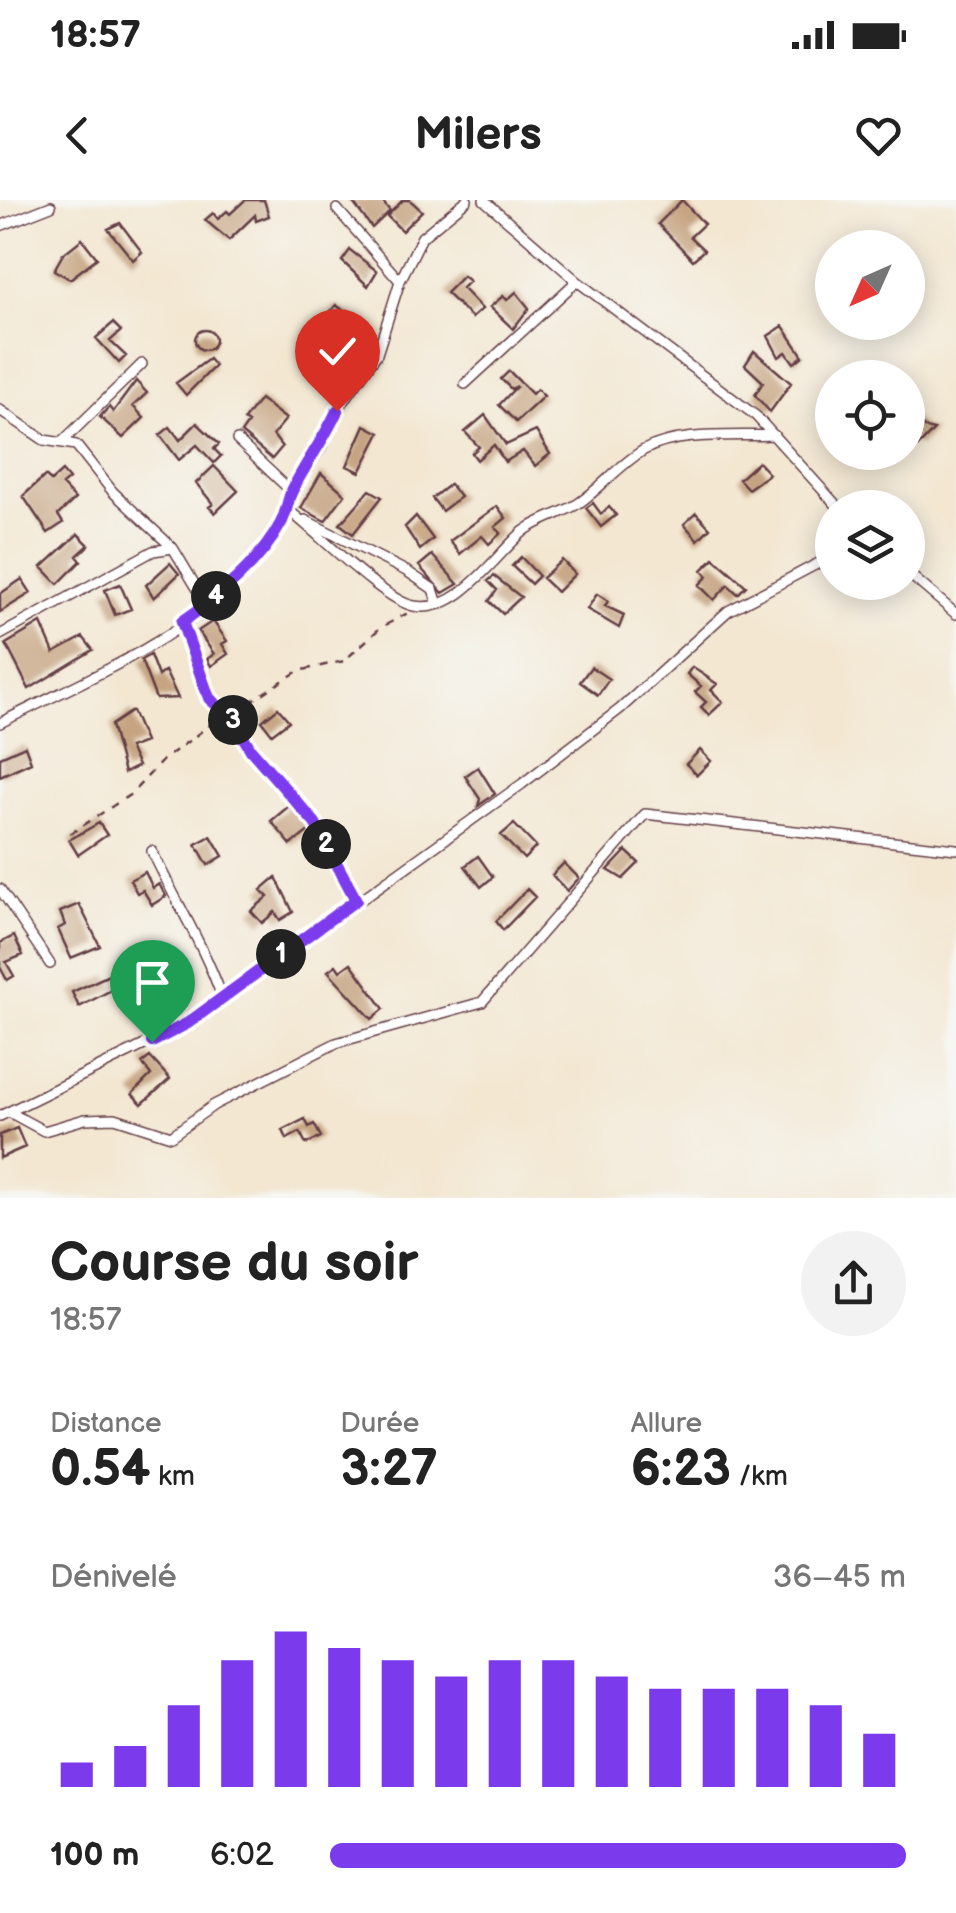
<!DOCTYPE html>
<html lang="fr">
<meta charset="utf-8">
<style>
:root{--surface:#fff;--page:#f2f2f2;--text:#222;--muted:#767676;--accent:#7c3aed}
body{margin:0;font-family:"Balsamiq Sans",sans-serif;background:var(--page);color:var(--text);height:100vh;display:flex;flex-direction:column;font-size:38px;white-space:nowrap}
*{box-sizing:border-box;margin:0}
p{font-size:32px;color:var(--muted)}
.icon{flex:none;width:55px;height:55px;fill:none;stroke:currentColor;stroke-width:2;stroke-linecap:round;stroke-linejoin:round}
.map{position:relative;height:998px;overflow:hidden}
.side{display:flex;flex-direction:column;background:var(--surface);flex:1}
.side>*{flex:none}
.needle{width:65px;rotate:225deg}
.tools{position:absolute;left:815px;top:30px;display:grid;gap:20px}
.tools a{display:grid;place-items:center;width:110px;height:110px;border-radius:50%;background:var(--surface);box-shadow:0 5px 25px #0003;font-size:50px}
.pin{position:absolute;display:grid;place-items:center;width:85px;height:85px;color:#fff;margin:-102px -42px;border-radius:50% 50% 50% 0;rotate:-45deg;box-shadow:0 0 10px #0007}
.pin .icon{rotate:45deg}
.km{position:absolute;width:50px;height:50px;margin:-25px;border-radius:50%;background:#222;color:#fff;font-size:28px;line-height:50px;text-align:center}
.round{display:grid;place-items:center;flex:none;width:105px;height:105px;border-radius:52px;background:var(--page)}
.overview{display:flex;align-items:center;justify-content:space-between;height:170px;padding:0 50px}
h1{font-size:55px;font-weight:700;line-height:75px}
.figures{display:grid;grid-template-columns:repeat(3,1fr);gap:15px;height:170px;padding:10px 50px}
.figures div{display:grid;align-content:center}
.figures b{font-size:50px;font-weight:700}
.figures small{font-size:28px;font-weight:400}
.figures p{font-size:28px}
.chart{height:280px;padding:20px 50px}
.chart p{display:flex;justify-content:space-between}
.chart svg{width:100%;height:180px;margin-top:10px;stroke:var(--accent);stroke-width:6}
ul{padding:0 50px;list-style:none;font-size:32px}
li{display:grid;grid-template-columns:160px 120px 1fr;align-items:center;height:75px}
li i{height:25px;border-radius:12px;background:var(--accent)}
.status{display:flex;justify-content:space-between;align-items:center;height:70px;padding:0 50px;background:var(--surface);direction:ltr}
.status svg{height:28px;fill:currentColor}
header{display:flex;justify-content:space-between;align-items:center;height:130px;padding:0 50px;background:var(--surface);font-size:45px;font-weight:700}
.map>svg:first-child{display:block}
</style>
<div class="status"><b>18:57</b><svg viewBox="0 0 49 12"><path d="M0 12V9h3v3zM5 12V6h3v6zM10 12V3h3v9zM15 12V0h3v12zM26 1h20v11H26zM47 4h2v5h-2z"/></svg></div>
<header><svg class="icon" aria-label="back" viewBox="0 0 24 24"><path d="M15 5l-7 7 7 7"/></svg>Milers<svg class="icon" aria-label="heart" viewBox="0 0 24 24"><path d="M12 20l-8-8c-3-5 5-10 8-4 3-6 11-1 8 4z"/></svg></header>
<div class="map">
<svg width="956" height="998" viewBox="0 0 956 998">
<rect width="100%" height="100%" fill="#f6f6f2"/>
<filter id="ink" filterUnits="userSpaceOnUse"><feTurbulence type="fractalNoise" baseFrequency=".01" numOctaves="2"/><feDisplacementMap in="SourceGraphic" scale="20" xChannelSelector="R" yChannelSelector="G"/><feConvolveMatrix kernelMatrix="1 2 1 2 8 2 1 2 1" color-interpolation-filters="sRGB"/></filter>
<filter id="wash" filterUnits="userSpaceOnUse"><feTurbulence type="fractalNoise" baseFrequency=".0048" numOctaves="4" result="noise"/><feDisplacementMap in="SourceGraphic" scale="40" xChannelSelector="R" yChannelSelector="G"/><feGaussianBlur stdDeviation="2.25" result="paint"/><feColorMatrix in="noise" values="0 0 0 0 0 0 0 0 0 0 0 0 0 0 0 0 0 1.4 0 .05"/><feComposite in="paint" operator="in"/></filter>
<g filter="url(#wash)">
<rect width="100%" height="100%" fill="#f3e7d2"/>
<g id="blocks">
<path fill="#c6a482" d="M245,0h19l5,16 -13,5 -1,-6 -26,25 -24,-20 8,-7 5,6 9,-8 3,3z
M351,0h30l9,11 -18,17z
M403,0h7l12,11 -20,20 -15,-15z
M682,0l22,24 -14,13 14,13 -11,10 -35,-36z
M120,23l22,29 -9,8 -25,-31z
M82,39l15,19 -27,21 -16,-9 9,-16z
M350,50l27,21 -9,15 -26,-25z
M463,76l6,5 -7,7 20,21 -10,9 -26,-25z
M516,92l13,16 -16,21 -23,-22 13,-11 4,4z
M336,105l24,17 5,9 -4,5 -30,-25z
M113,123l8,8 -11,10 16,15 -7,7 -23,-25z
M783,126l20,30 -9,7 -8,-11 -7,5 -11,-21z
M195 140a10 10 0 1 1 20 0a10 10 0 1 1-20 0Z
M754,151l37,32 -21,29 -15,-17 8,-13 -18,-17z
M209,159l6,7 -29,29 -10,-12z
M509,171l23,23 5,-5 7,7 -28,26 -17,-17 18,-19 -6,3 -10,-10z
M136,181l11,12 -14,13 11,12 -21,20 -23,-21 9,-10 4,5z
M260,199l26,20 -13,16 9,12 -10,12 -31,-26 7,-10 -4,-3z
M908,212l17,16 9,2 -16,17 -10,-16z
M485,215l21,30 30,-14 14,23 -15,12 -12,-15 -18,11 -11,-17 -17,15 -5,-7 7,-6 -14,-15z
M197,223l22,21 -5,5 7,7 -7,7 -17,-18 -18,15 -19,-25 10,-8 10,13z
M365,225l15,8 -20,39 -13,-6z
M758,262l11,12 -21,15 -9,-10z
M214,266l24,25 -23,22 -6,-6 4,-3 -17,-21z
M62,271l7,8 -7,6 13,14 -17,16 5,8 -15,10 -25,-37 22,-20 6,5z
M321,273l24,21 -20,27 -24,-13z
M450,284l10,13 -18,14 -10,-13z
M370,290l12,7 -29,37 -13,-10z
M593,303l8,11 8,-7 7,8 -15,12 -15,-19z
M497,306l9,12 -11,9 6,6 -12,11 -7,-8 -22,18 -10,-13z
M696,313l14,15 -12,12 -14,-16z
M416,316l17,23 -13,11 -15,-23z
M78,334l11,11 -12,11 4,5 -23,23 -16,-17z
M432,355l26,29 -15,9 -24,-27z
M521,357l18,19 -8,8 -19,-18z
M714,358l32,28 -8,8 -10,-9 -14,15 -15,-15 9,-9 -6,-6z
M562,360l13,14 -18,18 -15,-14z
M170,363l9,11 -25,24 -8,-13z
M494,376l27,21 -18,17 -14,-13 8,-11 -9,-9z
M22,379l9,14 -31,19v-18z
M120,384l11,25 -16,6 -10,-25z
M597,394l11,7 -3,5 19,9 -5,13 -32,-19z
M213,421l14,20 -5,3 6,10 -17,12 -4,-7 7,-5 -16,-23z
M41,423l13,30 29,-16 10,13 -64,39 -23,-45z
M150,455l8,21 7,-5 13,27 -22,1 -15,-39z
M591,467l18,12 -11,16 -18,-13z
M692,467l25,17 -6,6 12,12 -14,13 -8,-8 5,-5 -11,-10 6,-6 -14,-12z
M278,508l11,13 -17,13 -10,-13z
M132,511l13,31 -16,6 9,18 -14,7 -13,-48z
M25,546l6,16 -31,14v-19z
M700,550l11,11 -14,14 -11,-11z
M478,567l17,27 -17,12 2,-7 -15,-23z
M289,606l21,24 -19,15 -20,-24z
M99,623l8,12 -29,20 -9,-15z
M514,624l22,23 -12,12 -23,-24z
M211,636l12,20 -15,9 -12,-21z
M626,651l13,12 -16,16 -15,-9z
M478,656l15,21 -12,10 -16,-21z
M564,663l15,15 -12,13 -15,-16z
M145,672l8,16 6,-4 7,12 -14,9 -9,-15 -6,3 -7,-13z
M276,677l17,35 -13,8 -5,-8 -13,11 -11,-12 17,-14 -7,-7z
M527,689l8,8 -32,33 -7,-9z
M79,704l21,42 -29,12 -13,-29 7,-4 -5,-13z
M14,736l9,19 -17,7 8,14 -7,4 -7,-13v-24z
M351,763l33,46 -12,10 -44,-48 8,-6 4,6z
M109,775l6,13 -36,19 -7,-15z
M150,857l20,22 -28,25 -10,-10 19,-19 -9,-12z
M305,919l4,8 5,-3 7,13 -15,7 -6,-12 -13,7 -4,-9z
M17,928l8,19 -25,11v-23z"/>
</g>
</g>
<g filter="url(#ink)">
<use href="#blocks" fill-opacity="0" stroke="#633d44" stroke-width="2.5"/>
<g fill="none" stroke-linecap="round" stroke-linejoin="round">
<g stroke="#633d44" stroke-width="12">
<path id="street" d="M484,0l93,81 179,135 83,92
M337,9l63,72
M0,26l51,-20
M465,184l112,-103
M0,210l44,30 32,5 37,47 60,56
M63,241l79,-77
M292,292l29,-44 16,-37 40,-57 23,-73 22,-44 45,-37
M287,309c28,21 97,92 127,97 44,9 82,-52 110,-75 16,-12 38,-17 55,-28 22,-15 42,-40 65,-53 35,-19 91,-13 130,-15
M305,320l103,52 25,17 5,15
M908,373l48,41
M182,422l27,77 25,22 17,29 64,73 41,77
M0,435l153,-84 20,-3 34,57
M0,523c104,-54 253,-108 292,-231l-55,-52
M152,651c23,49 52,95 70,146
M0,689l50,75
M9,912l35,19 41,-12 30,-1 56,18 43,-31 122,-62 146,-41 163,-188 311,35
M0,916l189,-93 333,-239 98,-75 108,-98 104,-55"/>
</g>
<path stroke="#633d44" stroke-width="2.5" stroke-dasharray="8 8" stroke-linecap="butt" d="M236,511l62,-40 46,-10 36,-33 28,-15
M70,634l61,-40 32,-34 55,-41"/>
<use href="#street" stroke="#fff" stroke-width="9"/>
</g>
</g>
<g fill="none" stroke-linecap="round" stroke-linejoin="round" filter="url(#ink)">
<g stroke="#fff" stroke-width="20">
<path id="route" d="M152,842l36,-19 168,-123 -41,-77 -64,-73 -17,-29 -25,-23 -27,-76c37,-26 78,-59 99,-99 5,-9 6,-20 10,-30 13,-28 33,-53 46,-82"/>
</g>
<use href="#route" stroke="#7c3aed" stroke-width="12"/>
</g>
</svg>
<div class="tools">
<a><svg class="needle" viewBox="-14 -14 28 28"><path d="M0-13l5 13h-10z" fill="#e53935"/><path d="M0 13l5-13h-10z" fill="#767676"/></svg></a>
<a><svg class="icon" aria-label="locate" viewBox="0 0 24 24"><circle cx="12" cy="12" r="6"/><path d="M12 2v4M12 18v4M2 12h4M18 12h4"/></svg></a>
<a><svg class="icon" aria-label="layers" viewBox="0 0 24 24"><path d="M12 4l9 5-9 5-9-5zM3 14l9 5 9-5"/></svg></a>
</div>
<div class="pin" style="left:152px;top:842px;background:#1e9e55"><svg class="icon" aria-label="arrive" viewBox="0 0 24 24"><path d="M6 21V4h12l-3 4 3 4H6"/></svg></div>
<div class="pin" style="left:337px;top:211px;background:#d93025"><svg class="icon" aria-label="check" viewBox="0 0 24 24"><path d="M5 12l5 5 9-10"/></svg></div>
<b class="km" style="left:281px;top:754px">1</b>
<b class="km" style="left:326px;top:644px">2</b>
<b class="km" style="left:233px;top:520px">3</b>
<b class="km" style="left:216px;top:396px">4</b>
</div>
<section class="side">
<div class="overview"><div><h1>Course du soir</h1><p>18:57</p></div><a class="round"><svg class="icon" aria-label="share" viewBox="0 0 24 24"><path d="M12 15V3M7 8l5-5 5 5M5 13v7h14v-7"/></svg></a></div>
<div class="figures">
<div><p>Distance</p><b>0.54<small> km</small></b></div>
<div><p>Durée</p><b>3:27</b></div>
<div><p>Allure</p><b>6:23<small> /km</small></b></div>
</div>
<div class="chart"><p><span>Dénivelé</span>36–45 m</p>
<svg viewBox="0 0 160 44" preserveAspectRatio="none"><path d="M5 44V38M15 44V34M25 44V24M35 44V13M45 44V6M55 44V10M65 44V13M75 44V17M85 44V13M95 44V13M105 44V17M115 44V20M125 44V20M135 44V20M145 44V24M155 44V31"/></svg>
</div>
<ul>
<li><b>100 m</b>6:02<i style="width:100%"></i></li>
</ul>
</section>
